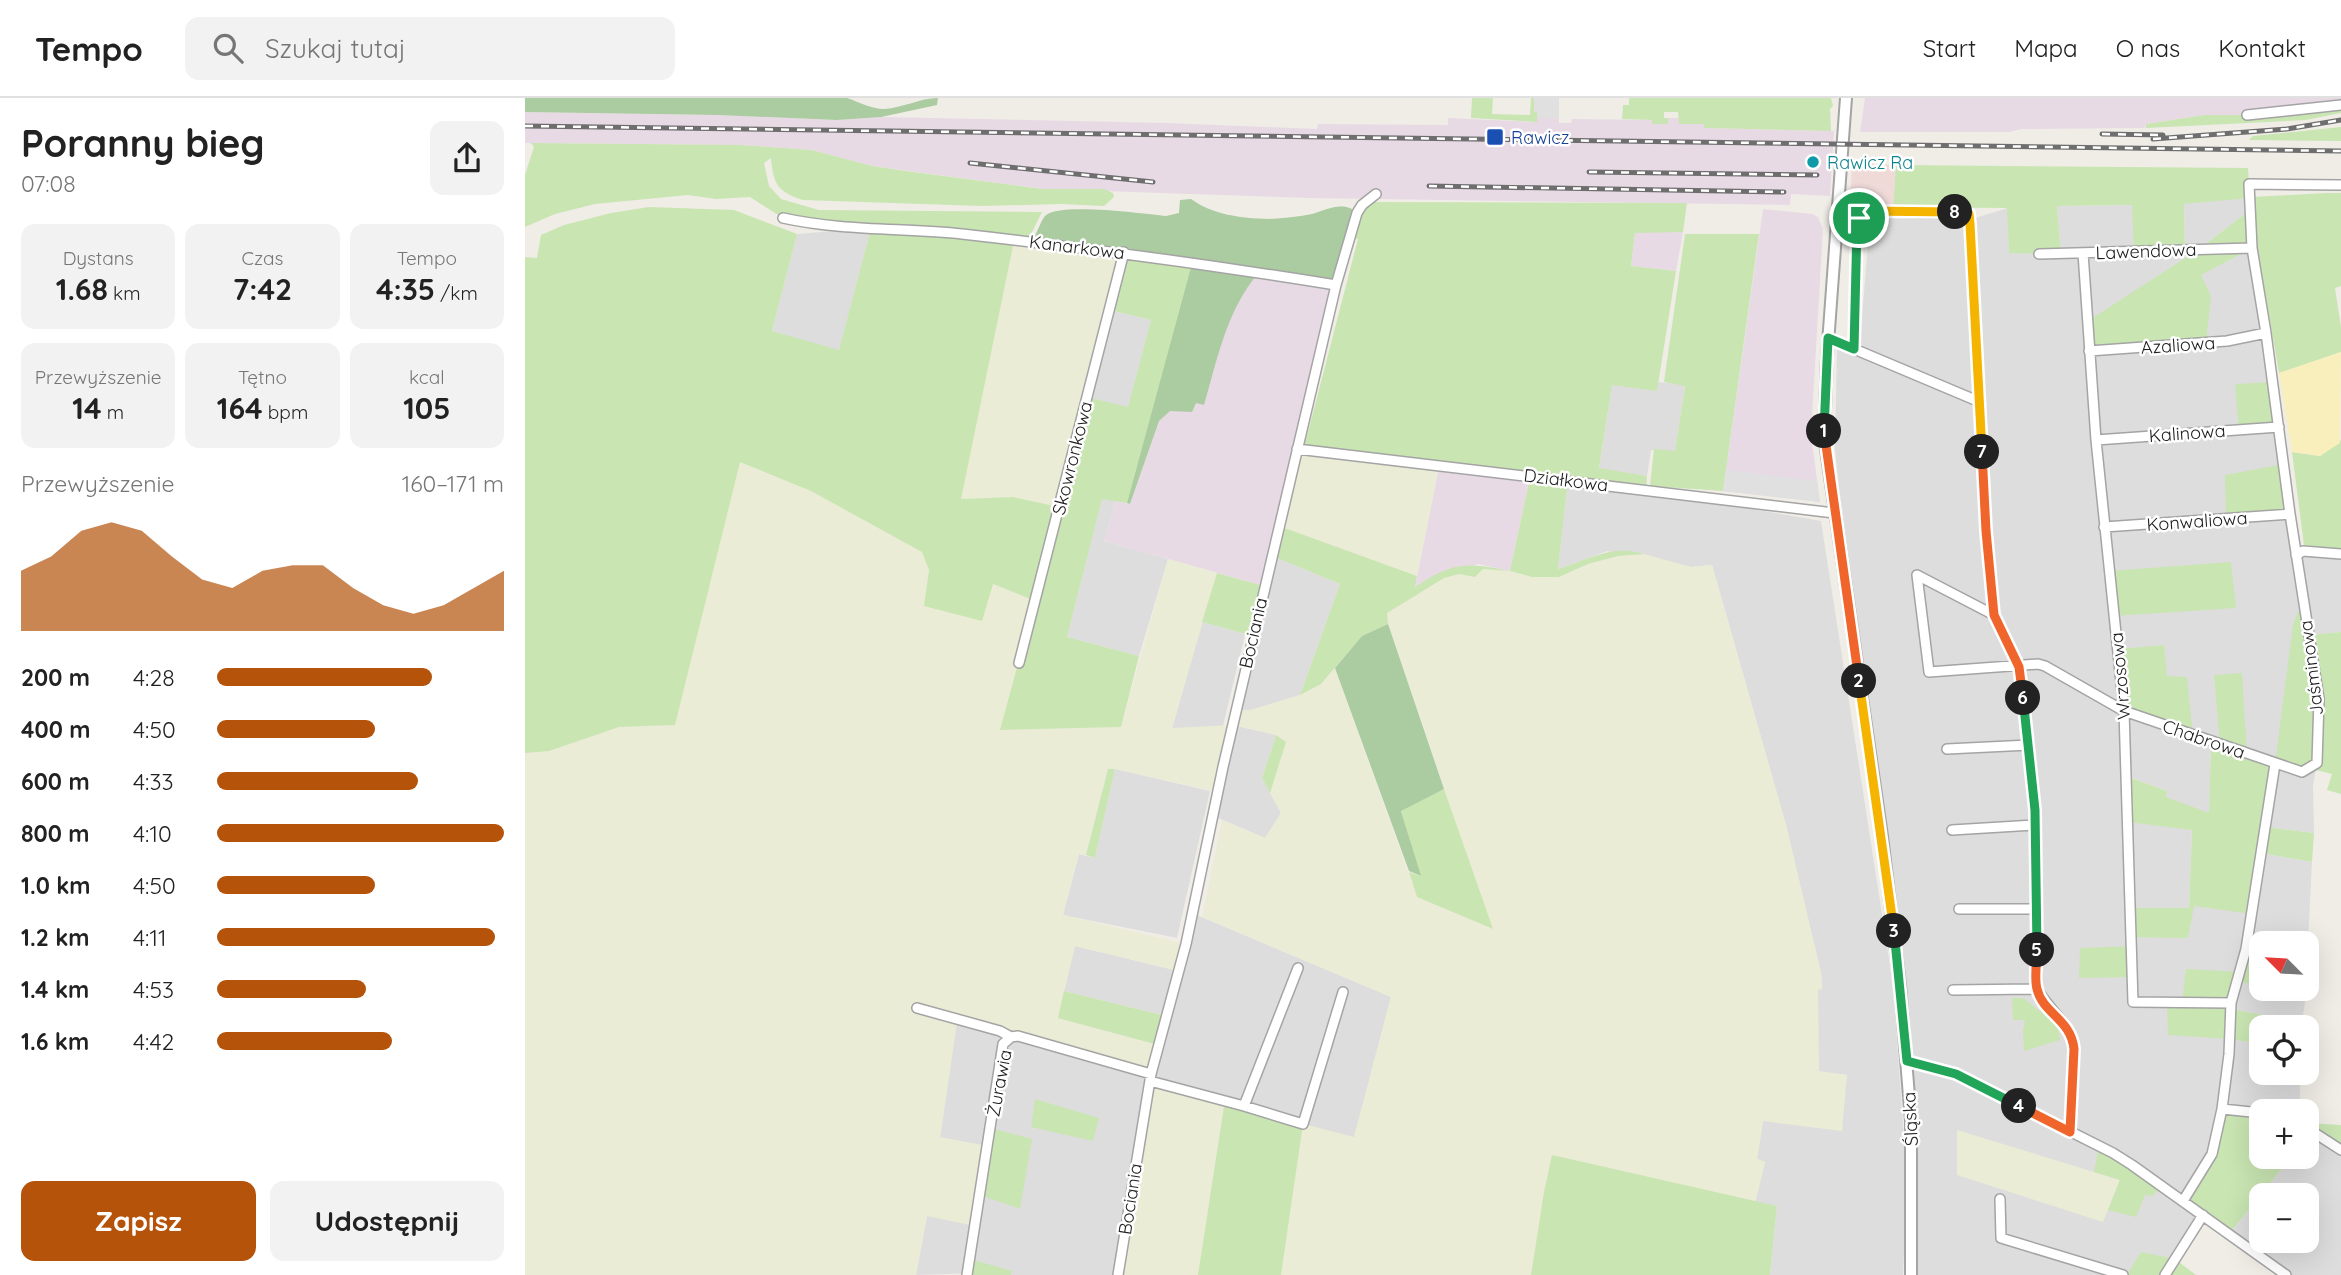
<!DOCTYPE html>
<html lang="pl">
<meta charset="utf-8">
<style>
:root{--surface:#fff;--page:#f2f2f2;--text:#222;--muted:#767676;--line:#e0e0e0;--accent:#b45309}
body{margin:0;font-family:Quicksand,sans-serif;background:var(--page);color:var(--text);height:100vh;display:flex;flex-direction:column;font-size:26px;white-space:nowrap}
*{box-sizing:border-box;margin:0}
p{font-size:23px;color:var(--muted)}
.icon{flex:none;width:38px;height:38px;fill:none;stroke:currentColor;stroke-width:2;stroke-linecap:round;stroke-linejoin:round}
.map{position:relative;flex:1;overflow:hidden}
.panel{display:flex;flex-direction:column;background:var(--surface);width:525px}
.panel>*{flex:none}
.needle{width:46px;rotate:294deg}
.fabs{position:absolute;left:1724px;top:833px;display:grid;gap:14px}
.fabs a{display:grid;place-items:center;width:70px;height:70px;border-radius:14px;background:var(--surface);box-shadow:0 7px 28px #0002;font-size:35px}
.pin{position:absolute;display:grid;place-items:center;width:60px;height:60px;color:#fff;margin:-30px;border:4px solid #fff;border-radius:50%;box-shadow:0 2px 7px #0007}
.km{position:absolute;width:35px;height:35px;margin:-18px;border-radius:50%;background:#222;color:#fff;font-size:19px;line-height:35px;text-align:center}
.round{display:grid;place-items:center;flex:none;width:74px;height:74px;border-radius:14px;background:var(--page)}
.headline{display:flex;align-items:center;justify-content:space-between;height:119px;padding:0 21px}
h1{font-size:38px;font-weight:700;line-height:52px}
.metrics{display:grid;grid-template-columns:repeat(3,1fr);gap:10px;height:119px;padding:7px 21px}
.metrics div{display:grid;align-content:center;border-radius:14px;background:var(--page);text-align:center}
.metrics b{font-size:30px;font-weight:700}
.metrics small{font-size:19px;font-weight:400}
.metrics p{font-size:19px}
.chart{height:196px;padding:14px 21px}
.chart p{display:flex;justify-content:space-between}
.chart svg{width:100%;height:126px;margin-top:7px;fill:var(--accent);opacity:.7}
.button{display:flex;gap:14px;margin-top:auto;padding:14px 21px}
.button a{flex:1;height:80px;border-radius:14px;background:var(--accent);color:#fff;font-size:28px;font-weight:700;line-height:80px;text-align:center}
.button a+a{background:var(--page);color:var(--text)}
ul{padding:0 21px;list-style:none;font-size:23px}
li{display:grid;grid-template-columns:112px 84px 1fr;align-items:center;height:52px}
li i{height:18px;border-radius:9px;background:var(--accent)}
header{display:flex;align-items:center;gap:42px;box-sizing:border-box;height:98px;padding:0 35px;background:var(--surface);border-bottom:2px solid var(--line)}
header strong{font-size:33px}
nav{display:flex;gap:38px;margin-inline-start:auto;font-size:24px}
.search{width:490px;height:63px;background:var(--page);display:flex;align-items:center;gap:18px;box-sizing:border-box;padding:0 24px;border-radius:14px;color:var(--muted);font-size:26px}
main{display:flex;flex:1;min-height:0}
.map>svg:first-child{display:block}
</style>
<header>
<strong>Tempo</strong>
<div class="search"><svg class="icon" aria-label="search" viewBox="0 0 24 24"><circle cx="10" cy="10" r="6"/><path d="M15 15l6 6"/></svg>Szukaj tutaj</div>
<nav><a>Start</a><a>Mapa</a><a>O nas</a><a>Kontakt</a></nav>
</header>
<main>
<section class="panel">
<div class="headline"><div><h1>Poranny bieg</h1><p>07:08</p></div><a class="round"><svg class="icon" aria-label="share" viewBox="0 0 24 24"><path d="M12 15V3M7 8l5-5 5 5M5 13v7h14v-7"/></svg></a></div>
<div class="metrics">
<div><p>Dystans</p><b>1.68<small> km</small></b></div>
<div><p>Czas</p><b>7:42</b></div>
<div><p>Tempo</p><b>4:35<small> /km</small></b></div>
</div>
<div class="metrics">
<div><p>Przewyższenie</p><b>14<small> m</small></b></div>
<div><p>Tętno</p><b>164<small> bpm</small></b></div>
<div><p>kcal</p><b>105</b></div>
</div>
<div class="chart"><p><span>Przewyższenie</span>160–171 m</p>
<svg viewBox="0 0 160 44" preserveAspectRatio="none"><path d="M0 44V23L10 18L20 9L30 6L40 9L50 18L60 26L70 29L80 23L90 21L100 21L110 29L120 35L130 38L140 35L150 29L160 23V44z"/></svg>
</div>
<ul>
<li><b>200 m</b>4:28<i style="width:75%"></i></li>
<li><b>400 m</b>4:50<i style="width:55%"></i></li>
<li><b>600 m</b>4:33<i style="width:70%"></i></li>
<li><b>800 m</b>4:10<i style="width:100%"></i></li>
<li><b>1.0 km</b>4:50<i style="width:55%"></i></li>
<li><b>1.2 km</b>4:11<i style="width:97%"></i></li>
<li><b>1.4 km</b>4:53<i style="width:52%"></i></li>
<li><b>1.6 km</b>4:42<i style="width:61%"></i></li>
</ul>
<div class="button"><a>Zapisz</a><a>Udostępnij</a></div>
</section>
<div class="map">
<svg width="1816" height="1177" viewBox="0 0 1816 1177">
<rect width="100%" height="100%" fill="#f0ede7"/>
<path fill="#dedddd" fill-rule="evenodd" d="M1725,100v12l-51,39 1,26 52,-27 44,304 45,3v77l-32,3 8,128 -4,22 1,48 -49,-6 -54,-85 -2,72 -44,-17 2,-6 -40,-15 65,53 -3,79h-58l57,30 5,-32 68,-53 51,9 -4,79 -59,-7 -9,38 -11,67 32,5v29h39v27l-6,11h-33l-58,104 -38,60h-248l1,-119 -11,-171 -39,-296 -24,-152 -9,-87 2,-101 22,7 11,-139 105,1 33,-10 1,45h52l-4,-47 76,-1 52,44 -1,-46z
M346,130l-32,123 -67,-20 25,-97z
M585,212l41,10 -23,88 -41,-11z
M1133,284l27,3 -10,67 -24,-2 -4,26 -48,-7 13,-85 45,7z
M1043,383l78,9 175,31 72,464 11,155 1,92 -2,43h-133l7,-69 -22,-3 10,-41 -8,-3 6,-38 84,-46 -29,-3v-83h4l-1,-16 -35,-148 -74,-260 -21,2 -84,-16 -49,18z
M577,400l14,3 -12,40 64,18 -29,97 -72,-19z
M747,458l68,28 -40,111 -49,15h-15z
M677,524l43,12 -22,92 -51,3z
M707,627l44,10 -14,43 19,35 -16,25 -51,-22z
M590,671l95,22 -33,147 -114,-23 16,-61 16,4z
M667,815l199,84 -37,141 -51,-14 -185,151h-107l1,-3 -96,3 11,-59 60,-70 -47,-8 17,-117 209,-5 -102,-25 11,-45 103,25z
M1712,883l24,5v3h12l33,7 -4,26 -71,-13z
M1787,1033l29,19v125h-55l-57,-41 62,-77h16v-20zM1736,1097h46v46h-46z"/>
<path fill="#efdad8" d="M1327,65l44,2 -3,42 -43,-1z"/>
<path fill="#e8dae5" d="M1340,0h476v7l-94,10h-43l-58,9 -1,4 -124,1 -11,3h-150z
M0,14l193,3 119,5 44,-3 286,6 150,6 1,-5 130,1v-7l88,4 1,-4h22v5h12l1,-4 80,1 16,4v-6h11v6h25v4l130,3 -4,65 -39,-2 -1,11 -482,-7 -265,-9 -171,-23 -60,-16 -71,-5 -216,-2z
M1238,111l49,5 6,3 5,12 -12,205 9,68 -97,-11z
M1110,134h48l-7,39 -45,-5z
M728,174l83,13 -72,301 -160,-45 12,-40 14,3 29,-83 11,-10 13,-1 29,-70z
M914,368l91,10 -20,95 -32,-7 -63,23z"/>
<path fill="#eaecd5" d="M489,142l110,12 -65,255 -46,-10 -53,2z
M772,351l142,17 -22,110 -138,-50z
M214,364l72,29 111,61 7,18 -4,36 67,-22 43,17 -35,129 121,-3 47,-168 49,14 -45,155 60,-3 4,-15h15l49,-15 21,-11 14,-16 82,229 75,32 -104,-305 -1,-11 57,-35 15,-5 16,3 8,-7 27,2 22,6h27l29,-13 30,-8 26,-2 47,13 21,-2 74,260 35,148 1,16 -4,1 1,81 28,4 -5,56 -79,-10 -6,38 8,3 -10,41 -203,-48 -8,37 -13,83h-250l22,-151 51,13 37,-140 -189,-80 20,-97 43,18 16,-25 -11,-20 16,-51 -10,-7 -43,-10 -15,67 -103,-23h-7l-22,86 -7,-1 -16,61 123,29 -7,27 -104,-25 -17,72 101,27 -8,29 -194,-52 -17,115 47,9 -12,80 -48,-10 -11,59h-391v-522l24,-2 70,-24 56,-2z
M625,983l75,20 -27,174h-80z
M1432,1032l163,50 -17,42 -146,-47z"/>
<path fill="#c9e5b2" d="M947,0h21l-1,16 38,1 1,-17h3v14h3v10l-66,-4z
M1104,0h202l2,8 -3,3 1,22 -127,-3v-4h-25l-1,-12h-14v6h4v6h-16v-4l-30,-1 1,-14h6z
M1816,7v8l-35,7 -160,8v-4l58,-9h43z
M1816,29v14l-92,-1 4,-4z
M6,45l210,2 71,5 60,16 34,5 137,18h61l9,4 1,4 -10,9 -43,-2 -79,2 -179,-6c-26,-8 -30,-17 -32,-42l-7,5 5,23 12,13 38,11 223,2 -15,30 -13,-1 -53,258 52,-2 46,10 28,-110 41,10 23,-87 -41,-10 14,-58 69,12 -66,239 -25,-4 -35,138 72,19 -18,71 -121,3 35,-129 -42,-17 -11,37 -58,-15 5,-36 -7,-18 -111,-61 -71,-29 -65,263 -56,2 -70,24 -24,2v-496l12,1 4,-23 23,-10 47,-12 38,-6 85,3 63,24 -25,97 67,19 32,-122 -88,-10 -33,-21 -34,2 -28,-4 -93,9 -40,10 -30,13v-52l9,-28z
M1371,67l352,3 2,30 -66,6 1,46 -51,2 -2,-47 -75,1 4,48 -52,-1 -2,-45 -114,-1z
M1802,95h14v93l-6,2 6,39v25l-62,21 -22,-128 -5,-48z
M843,104l319,1 -4,29 -48,1 -4,33 45,5 -19,120 -45,-6 -13,83 48,8 -1,14 -78,-9 -10,88c29,-9 54,-25 86,-15l-26,2 -30,8 -29,13h-27l-22,-6 -27,-2 -8,8 -16,-3 -15,4 -57,35 1,11 -26,12 -41,48 -21,11 40,-111 -68,-28 7,-30 138,50 -2,11c37,-25 52,-25 95,-16l20,-94 -233,-28 2,-7 7,-2 52,-201 -8,-2 7,-24z
M1725,112l2,38 -51,27 10,21 -5,47 -117,8 -1,-30 111,-72z
M1160,136h74l-36,257 -73,-5 4,-37 21,2 10,-65 -21,-4z
M1748,284l6,45 -40,3 -4,-46z
M1816,342v109l-37,-4 -12,-93 28,4z
M1759,366l6,50 -64,5 -1,-44z
M1706,464l5,46 -121,8 -6,-45z
M692,475l47,13 -11,50 -51,-14z
M1774,512l6,2 4,23 32,-3v162l-14,-4 5,-16 -16,-4v-6l-14,8 -27,-7 -9,62 48,6 -2,29 -51,-9 -9,61 -58,-8 -6,32 -57,-1 -1,-29h59l3,-78 -64,-8 -2,-46 41,15 -1,6 43,16 2,-71 9,2 -6,-69 28,-2 5,81 28,10 18,-140z
M1639,547l3,31 20,1 6,58 -69,-24 -6,-62z
M751,637l10,7 -16,51 -8,-15z
M583,671h7l-20,89 -9,-3z
M919,691l49,140 -76,-32 -8,-25 11,4 -19,-66z
M1724,836l59,7 -1,39v-37h-46v43l-24,-5 -6,28 71,13v5h-41v17l-32,-5 -61,-4 -1,-33h15l4,-33 54,3z
M1607,848l1,31 -54,1 1,-30z
M539,893l102,25 -7,29 -101,-27z
M1487,900h11l26,20 9,10 2,12 -36,11 -1,-20 2,-11h-12z
M510,1001l64,19 -6,23 -62,-14z
M700,1003l78,23 -22,151h-83z
M1697,1011l39,4v44h30l-62,77 -46,-33 29,-47z
M1782,1023v2l34,2v25l-29,-19 -5,6z
M465,1030l42,11 -12,70 -40,-14z
M1574,1048l64,41 -11,9 -7,-1 -9,22 -28,-7 12,-30 -26,-8z
M1027,1057l225,51 -7,69h-239l13,-83z
M1616,1154l34,7 21,16h-69z
M445,1161l42,12 -1,4h-44z"/>
<path fill="#abcba0" d="M0,0h322c12,4 24,11 37,11 19,-1 36,-11 54,-11l-1,7 -56,12 -44,3 -119,-5 -193,-3z
M666,101c22,16 50,19 77,20 9,0 36,-3 44,-5 14,-4 32,-14 45,-1l-21,72 -75,-15c-34,38 -43,87 -57,135l-8,-2 -4,9 -22,-1 -11,10 -29,83 -3,-1 65,-239 -155,-21 -2,-7c3,-6 6,-15 10,-20 14,-14 99,-2 121,0l13,-3 1,-13z
M863,526l56,165 -43,22 20,65 -12,-5 -74,-203 27,-32z"/>
<path fill="#f8efbd" d="M1816,254l-1,91 -20,13 -28,-4 -13,-79z"/>
<path fill="#e0e0e0" d="M1009,0h25v20h-22v-5l-3,-1z
M1201,372l91,11 3,21 -97,-11z"/>
<g fill="none" stroke-linecap="round" stroke-linejoin="round">
<g stroke="#a4a4a4" stroke-width="12">
<path id="minor" d="M1722,17l94,-10
M258,120c59,13 120,10 179,16 125,14 250,31 374,51
M1558,155l13,187 28,271 9,291 98,1
M1514,156l213,-6
M1303,240l152,64
M1329,251l3,-123 5,-13 8,-2 99,3 17,317 8,84 25,52 16,143 2,179c12,21 34,35 37,60l-4,83
M1564,253l138,-10 39,-8
M1571,342l183,-13
M772,351l537,64
M1579,429l186,-13
M1771,457l7,-4 38,3
M1469,517l-77,-40 12,97 109,-8 7,2 79,45 178,61 15,-9 2,-64 -29,-185 -24,-181 -14,-85 -3,-64 92,1
M494,565l105,-411
M1422,651l82,-4
M1427,732l83,-5
M1434,811h77
M1428,892l84,-1
M392,910l83,23 11,6
M1382,963l49,13 157,79 19,12 154,110
M625,983l94,25 54,-138
M719,1008l59,18 40,-132
M1697,1011l39,4
M1782,1030l34,22
M1475,1101l1,39 122,37
M1658,1103l29,-47 10,-45 7,-55 2,-51 15,-54 29,-185
M442,1177l36,-231 8,-7 7,-1 133,38
M593,1177l33,-201 35,-130 37,-177 113,-482 21,-72 5,-8 14,-11
M1640,1177l38,-60"/>
</g>
<g stroke="#a4a4a4" stroke-width="14">
<path id="tertiary" d="M1321,0l-19,259 -3,78 58,401 18,149 11,136v154"/>
</g>
<use href="#minor" stroke="#fff" stroke-width="9"/>
<use href="#tertiary" stroke="#fff" stroke-width="10"/>
<g stroke="#6e6e6e" stroke-width="5">
<path id="rail" d="M0,28l1816,25
M1577,36l61,1
M1628,41l134,-10 54,-9
M445,65l183,19
M1064,74l228,3
M904,88l355,6"/>
</g>
<use href="#rail" stroke="#fff" stroke-width="2.5" stroke-dasharray="8" stroke-linecap="butt"/>
</g>
<g fill="none" stroke-linecap="round" stroke-linejoin="round">
<g stroke="#fff" stroke-width="14">
<path id="split-1" d="M1299,333l4,-93 26,11 3,-123 2,-8"/>
</g>
<g stroke="#fff" stroke-width="14">
<path id="split-2" d="M1299,333l35,250"/>
</g>
<g stroke="#fff" stroke-width="14">
<path id="split-3" d="M1334,583l35,250"/>
</g>
<g stroke="#fff" stroke-width="14">
<path id="split-4" d="M1369,833l13,130 49,13 63,32"/>
</g>
<g stroke="#fff" stroke-width="14">
<path id="split-5" d="M1494,1008l51,26 4,-83c-3,-30 -31,-35 -37,-60 -3,-11 0,-27 0,-39"/>
</g>
<g stroke="#fff" stroke-width="14">
<path id="split-6" d="M1498,600l12,112 2,140"/>
</g>
<g stroke="#fff" stroke-width="14">
<path id="split-7" d="M1457,354l4,79 8,84 25,52 4,31"/>
</g>
<g stroke="#fff" stroke-width="14">
<path id="split-8" d="M1430,114l14,2 1,10 12,228"/>
</g>
<g stroke="#fff" stroke-width="14">
<path id="split-9" d="M1334,120l7,-7 89,1"/>
</g>
<use href="#split-1" stroke="#22a559" stroke-width="9"/>
<use href="#split-2" stroke="#f0652b" stroke-width="9"/>
<use href="#split-3" stroke="#f5b400" stroke-width="9"/>
<use href="#split-4" stroke="#22a559" stroke-width="9"/>
<use href="#split-5" stroke="#f0652b" stroke-width="9"/>
<use href="#split-6" stroke="#22a559" stroke-width="9"/>
<use href="#split-7" stroke="#f0652b" stroke-width="9"/>
<use href="#split-8" stroke="#f5b400" stroke-width="9"/>
<use href="#split-9" stroke="#f5b400" stroke-width="9"/>
</g>
<rect fill="#1a4fb4" stroke="#fff" stroke-width="2.5" x="961" y="30" width="18" height="18" rx="3.5"/>
<circle fill="#0f9aa8" stroke="#fff" stroke-width="2.5" cx="1288" cy="64" r="7"/>
<g text-anchor="middle" dominant-baseline="central" stroke-width="5" stroke-linejoin="round" paint-order="stroke">
<g font-size="18" fill="#164399" stroke="#fff" text-anchor="start">
<text x="986" y="39">Rawicz</text>
</g>
<g font-size="18" fill="#0d838f" stroke="#fff" text-anchor="start">
<text x="1302" y="64">Rawicz Ra</text>
</g>
<g font-size="18" fill="#202020" stroke="#fff">
<text transform="translate(552 149) rotate(7)">Kanarkowa</text>
<text transform="translate(1621 153) rotate(-2)">Lawendowa</text>
<text transform="translate(1653 247) rotate(-4)">Azaliowa</text>
<text transform="translate(1662 335) rotate(-4)">Kalinowa</text>
<text transform="translate(547 360) rotate(-76)">Skowronkowa</text>
<text transform="translate(1041 382) rotate(7)">Działkowa</text>
<text transform="translate(1672 423) rotate(-4)">Konwaliowa</text>
<text transform="translate(728 535) rotate(-77)">Bociania</text>
<text transform="translate(1786 570) rotate(-97)">Jaśminowa</text>
<text transform="translate(1595 578) rotate(-95)">Wrzosowa</text>
<text transform="translate(1679 641) rotate(19)">Chabrowa</text>
<text transform="translate(474 985) rotate(-79)">Żurawia</text>
<text transform="translate(1385 1021) rotate(-93)">Śląska</text>
<text transform="translate(605 1101) rotate(-81)">Bociania</text>
</g>
</g>
</svg>
<div class="fabs">
<a><svg class="needle" viewBox="-14 -14 28 28"><path d="M0-13l5 13h-10z" fill="#e53935"/><path d="M0 13l5-13h-10z" fill="#767676"/></svg></a>
<a><svg class="icon" aria-label="locate" viewBox="0 0 24 24"><circle cx="12" cy="12" r="6"/><path d="M12 2v4M12 18v4M2 12h4M18 12h4"/></svg></a>
<a>+</a>
<a>−</a>
</div>
<div class="pin" style="left:1334px;top:120px;background:#1e9e55"><svg class="icon" aria-label="arrive" viewBox="0 0 24 24"><path d="M6 21V4h12l-3 4 3 4H6"/></svg></div>
<b class="km" style="left:1299px;top:333px">1</b>
<b class="km" style="left:1334px;top:583px">2</b>
<b class="km" style="left:1369px;top:833px">3</b>
<b class="km" style="left:1494px;top:1008px">4</b>
<b class="km" style="left:1512px;top:852px">5</b>
<b class="km" style="left:1498px;top:600px">6</b>
<b class="km" style="left:1457px;top:354px">7</b>
<b class="km" style="left:1430px;top:114px">8</b>
</div>
</main>
